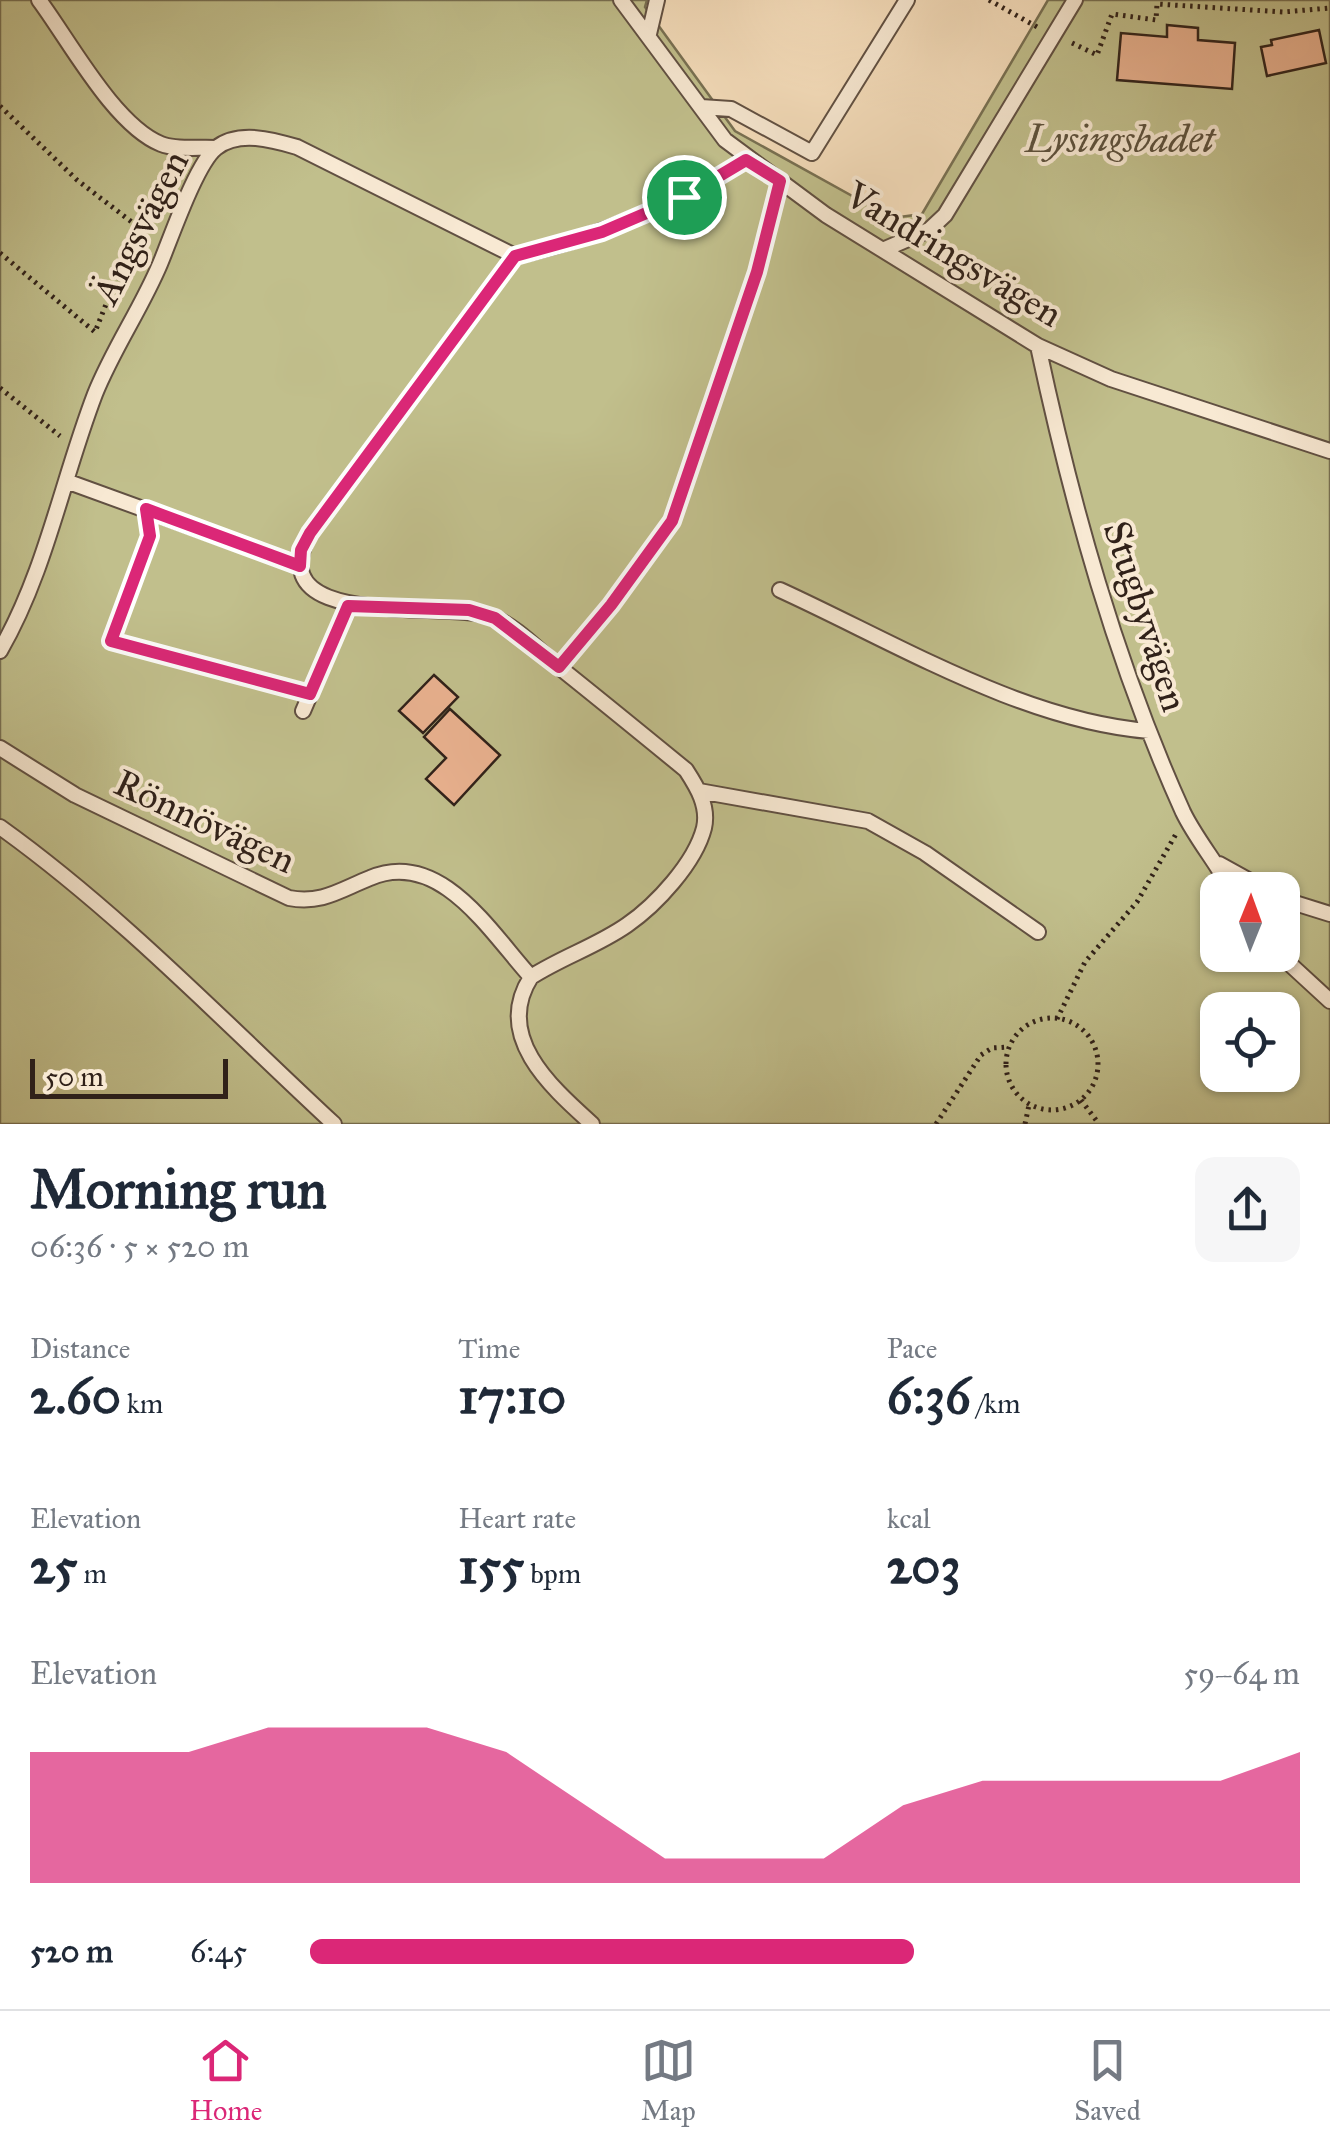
<!DOCTYPE html>
<meta charset="utf-8">
<style>
:root{--surface:#fff;--page:#f6f6f7;--text:#1f2937;--muted:#747a83;--line:#e0e1e3;--accent:#db2777}
body{margin:0;font-family:"IM FELL Great Primer",serif;background:var(--page);color:var(--text);height:100vh;display:flex;flex-direction:column;font-size:38px;white-space:nowrap}
*{box-sizing:border-box;margin:0}
p{font-size:32px;color:var(--muted)}
.icon{flex:none;width:55px;height:55px;fill:none;stroke:currentColor;stroke-width:2;stroke-linecap:round;stroke-linejoin:round}
.map{position:relative;height:1124px;overflow:hidden}
.details{display:flex;flex-direction:column;background:var(--surface);flex:1}
.details>*{flex:none}
.needle{width:65px;rotate:1deg}
.buttons{position:absolute;left:1200px;top:872px;display:grid;gap:20px}
.buttons a{display:grid;place-items:center;width:100px;height:100px;border-radius:20px;background:var(--surface);box-shadow:0 2px 8px #0004;font-size:50px}
.scale{position:absolute;left:30px;bottom:25px;width:198px;box-sizing:border-box;padding-left:10px;border:5px solid #302119;border-top:0;font-size:28px;line-height:35px;white-space:nowrap;color:#302119;-webkit-text-stroke:8px #f8e9d3;paint-order:stroke}
.pin{position:absolute;display:grid;place-items:center;width:85px;height:85px;color:#fff;margin:-42px;border:5px solid #fff;border-radius:50%;box-shadow:0 2px 10px #0007}
.round{display:grid;place-items:center;flex:none;width:105px;height:105px;border-radius:20px;background:var(--page)}
.headline{display:flex;align-items:center;justify-content:space-between;height:170px;padding:0 30px}
h1{font-size:55px;font-weight:700;line-height:75px}
.metrics{display:grid;grid-template-columns:repeat(3,1fr);gap:15px;height:170px;padding:10px 30px}
.metrics div{display:grid;align-content:center}
.metrics b{font-size:50px;font-weight:700}
.metrics small{font-size:28px;font-weight:400}
.metrics p{font-size:28px}
.chart{height:280px;padding:20px 30px}
.chart p{display:flex;justify-content:space-between}
.chart svg{width:100%;height:180px;margin-top:10px;fill:var(--accent);opacity:.7}
ul{padding:0 30px;list-style:none;font-size:32px}
li{display:grid;grid-template-columns:160px 120px 1fr;align-items:center;height:75px}
li i{height:25px;border-radius:12px;background:var(--accent)}
.dock{display:flex;justify-content:space-around;align-items:center;height:140px;border-top:2px solid var(--line);background:var(--surface);font-size:28px;color:var(--muted)}
.dock a{display:grid;justify-items:center;gap:5px}
.dock .current{color:var(--accent)}
.map>svg:first-child{display:block}
</style>
<div class="map">
<svg width="1330" height="1124" viewBox="0 0 1330 1124">
<rect width="100%" height="100%" fill="#f5ddbb"/>
<filter id="stains"><feTurbulence type="fractalNoise" baseFrequency=".002" numOctaves="4"/><feColorMatrix values="0 0 0 0 .2 0 0 0 0 .09 0 0 0 0 .02 0 0 0 .5 -.17"/></filter>
<radialGradient id="worn" r=".72"><stop offset=".6" stop-color="#630" stop-opacity="0"/><stop offset="1" stop-color="#630" stop-opacity=".3"/></radialGradient>
<path fill="#c1bf8c" stroke="#787052" stroke-width="2.5" fill-rule="evenodd" d="M0,0h647l-2,7 90,124 157,87 30,-4 126,-214h282v1124h-1330zM1218,890h64v65h-64zM1218,1010h64v65h-64z"/>
<path fill="#eab290" stroke="#302119" stroke-width="2.5" d="M1167,25l31,3v12l37,3 -3,46 -115,-9 4,-47 46,4z
M1319,30l7,33 -59,13 -6,-29 11,-2 -1,-5z
M434,675l24,22 -35,36 -24,-22z
M450,709l50,46 -46,50 -28,-26 20,-21 -22,-21z"/>
<g fill="none" stroke-linecap="round" stroke-linejoin="round">
<g stroke="#615042" stroke-width="18">
<path id="lane" d="M39,0c30,40 75,125 122,144 15,6 38,3 55,4
M621,0l104,140 101,75 212,131 73,33 219,72
M649,34l8,-34
M701,107l30,2 81,44 95,-153
M885,249l44,-19 16,-15 130,-215
M515,256l-205,277c-54,100 139,66 182,84 23,9 43,30 62,46 44,35 88,71 132,107 11,17 23,36 18,58 -9,35 -48,77 -77,97 -30,21 -65,32 -96,52
M1038,346c34,159 78,318 145,466 13,27 34,51 48,78
M66,481l234,85
M780,590c114,52 243,131 369,141
M0,651c46,-80 62,-171 95,-257 18,-45 46,-85 65,-130 11,-26 36,-100 56,-116 23,-18 57,-8 81,-1l218,109c84,-18 158,-52 231,-96
M303,711l45,-105
M0,748l75,47 214,103c33,6 51,-8 81,-20 70,-30 120,54 161,99 -38,59 20,110 61,147
M699,791l169,30 57,32 113,79
M0,827c120,86 226,197 334,297
M1219,864l47,26
M1282,899l48,15
M1280,955l50,46"/>
</g>
<path stroke="#302119" stroke-width="5" stroke-dasharray="2.5 5" stroke-linecap="butt" d="M989,0l50,28
M1072,43l25,12 15,-41 44,6 1,-16 126,8 47,-4
M0,106l77,74 60,46
M0,253l95,79 42,-106 27,-26
M0,388l60,48
M150,532l-39,109 181,50
M571,653l100,-132 86,-249 18,-72
M1006 1064a46 46 0 1 1 92 0a46 46 0 1 1-92 0Z
M1057,1019l28,-57 52,-60 39,-68
M1081,1100l18,24
M936,1124l45,-69 11,-7 16,-1
M1025,1124l4,-19"/>
<use href="#lane" stroke="#f8e9d3" stroke-width="14"/>
</g>
<g fill="none" stroke-linecap="round" stroke-linejoin="round">
<g stroke="#fff" stroke-width="20">
<path id="route" d="M746,160l34,21 -23,91 -85,249 -61,84 -52,62 -64,-49 -26,-8 -121,-4 -38,88 -199,-53 39,-105 -4,-27 154,57 1,-16 9,-17 205,-277 87,-24 82,-35z"/>
</g>
<use href="#route" stroke="#db2777" stroke-width="12"/>
</g>
<g text-anchor="middle" dominant-baseline="central" stroke-width="8" stroke-linejoin="round" paint-order="stroke">
<g font-size="38" font-style="italic" fill="#5c503c" stroke="#f8e9d3">
<text x="1120" y="139">Lysingsbadet</text>
</g>
<g font-size="38" fill="#302119" stroke="#f8e9d3">
<text transform="translate(140 227) rotate(-63)">Ängsvägen</text>
<text transform="translate(954 254) rotate(31)">Vandringsvägen</text>
<text transform="translate(1146 616) rotate(72)">Stugbyvägen</text>
<text transform="translate(205 821) rotate(25)">Rönnövägen</text>
</g>
</g>
<rect width="100%" height="100%" filter="url(#stains)"/>
<rect width="100%" height="100%" fill="url(#worn)"/>
</svg>
<div class="buttons">
<a><svg class="needle" viewBox="-14 -14 28 28"><path d="M0-13l5 13h-10z" fill="#e53935"/><path d="M0 13l5-13h-10z" fill="#747a83"/></svg></a>
<a><svg class="icon" aria-label="locate" viewBox="0 0 24 24"><circle cx="12" cy="12" r="6"/><path d="M12 2v4M12 18v4M2 12h4M18 12h4"/></svg></a>
</div>
<div class="scale">50 m</div>
<div class="pin" style="left:684px;top:197px;background:#1e9e55"><svg class="icon" aria-label="arrive" viewBox="0 0 24 24"><path d="M6 21V4h12l-3 4 3 4H6"/></svg></div>
</div>
<section class="details">
<div class="headline"><div><h1>Morning run</h1><p>06:36 · 5 × 520 m</p></div><a class="round"><svg class="icon" aria-label="share" viewBox="0 0 24 24"><path d="M12 15V3M7 8l5-5 5 5M5 13v7h14v-7"/></svg></a></div>
<div class="metrics">
<div><p>Distance</p><b>2.60<small> km</small></b></div>
<div><p>Time</p><b>17:10</b></div>
<div><p>Pace</p><b>6:36<small> /km</small></b></div>
</div>
<div class="metrics">
<div><p>Elevation</p><b>25<small> m</small></b></div>
<div><p>Heart rate</p><b>155<small> bpm</small></b></div>
<div><p>kcal</p><b>203</b></div>
</div>
<div class="chart"><p><span>Elevation</span>59–64 m</p>
<svg viewBox="0 0 160 44" preserveAspectRatio="none"><path d="M0 44V12L10 12L20 12L30 6L40 6L50 6L60 12L70 25L80 38L90 38L100 38L110 25L120 19L130 19L140 19L150 19L160 12V44z"/></svg>
</div>
<ul>
<li><b>520 m</b>6:45<i style="width:61%"></i></li>
</ul>
</section>
<nav class="dock">
<a class="current"><svg class="icon" aria-label="home" viewBox="0 0 24 24"><path d="M3 11l9-7 9 7M6 9v11h12V9"/></svg>Home</a>
<a><svg class="icon" aria-label="map" viewBox="0 0 24 24"><path d="M3 6l6-2 6 2 6-2v14l-6 2-6-2-6 2zM9 4v14M15 6v14"/></svg>Map</a>
<a><svg class="icon" aria-label="saved" viewBox="0 0 24 24"><path d="M7 4h10v16l-5-4-5 4z"/></svg>Saved</a>
</nav>
